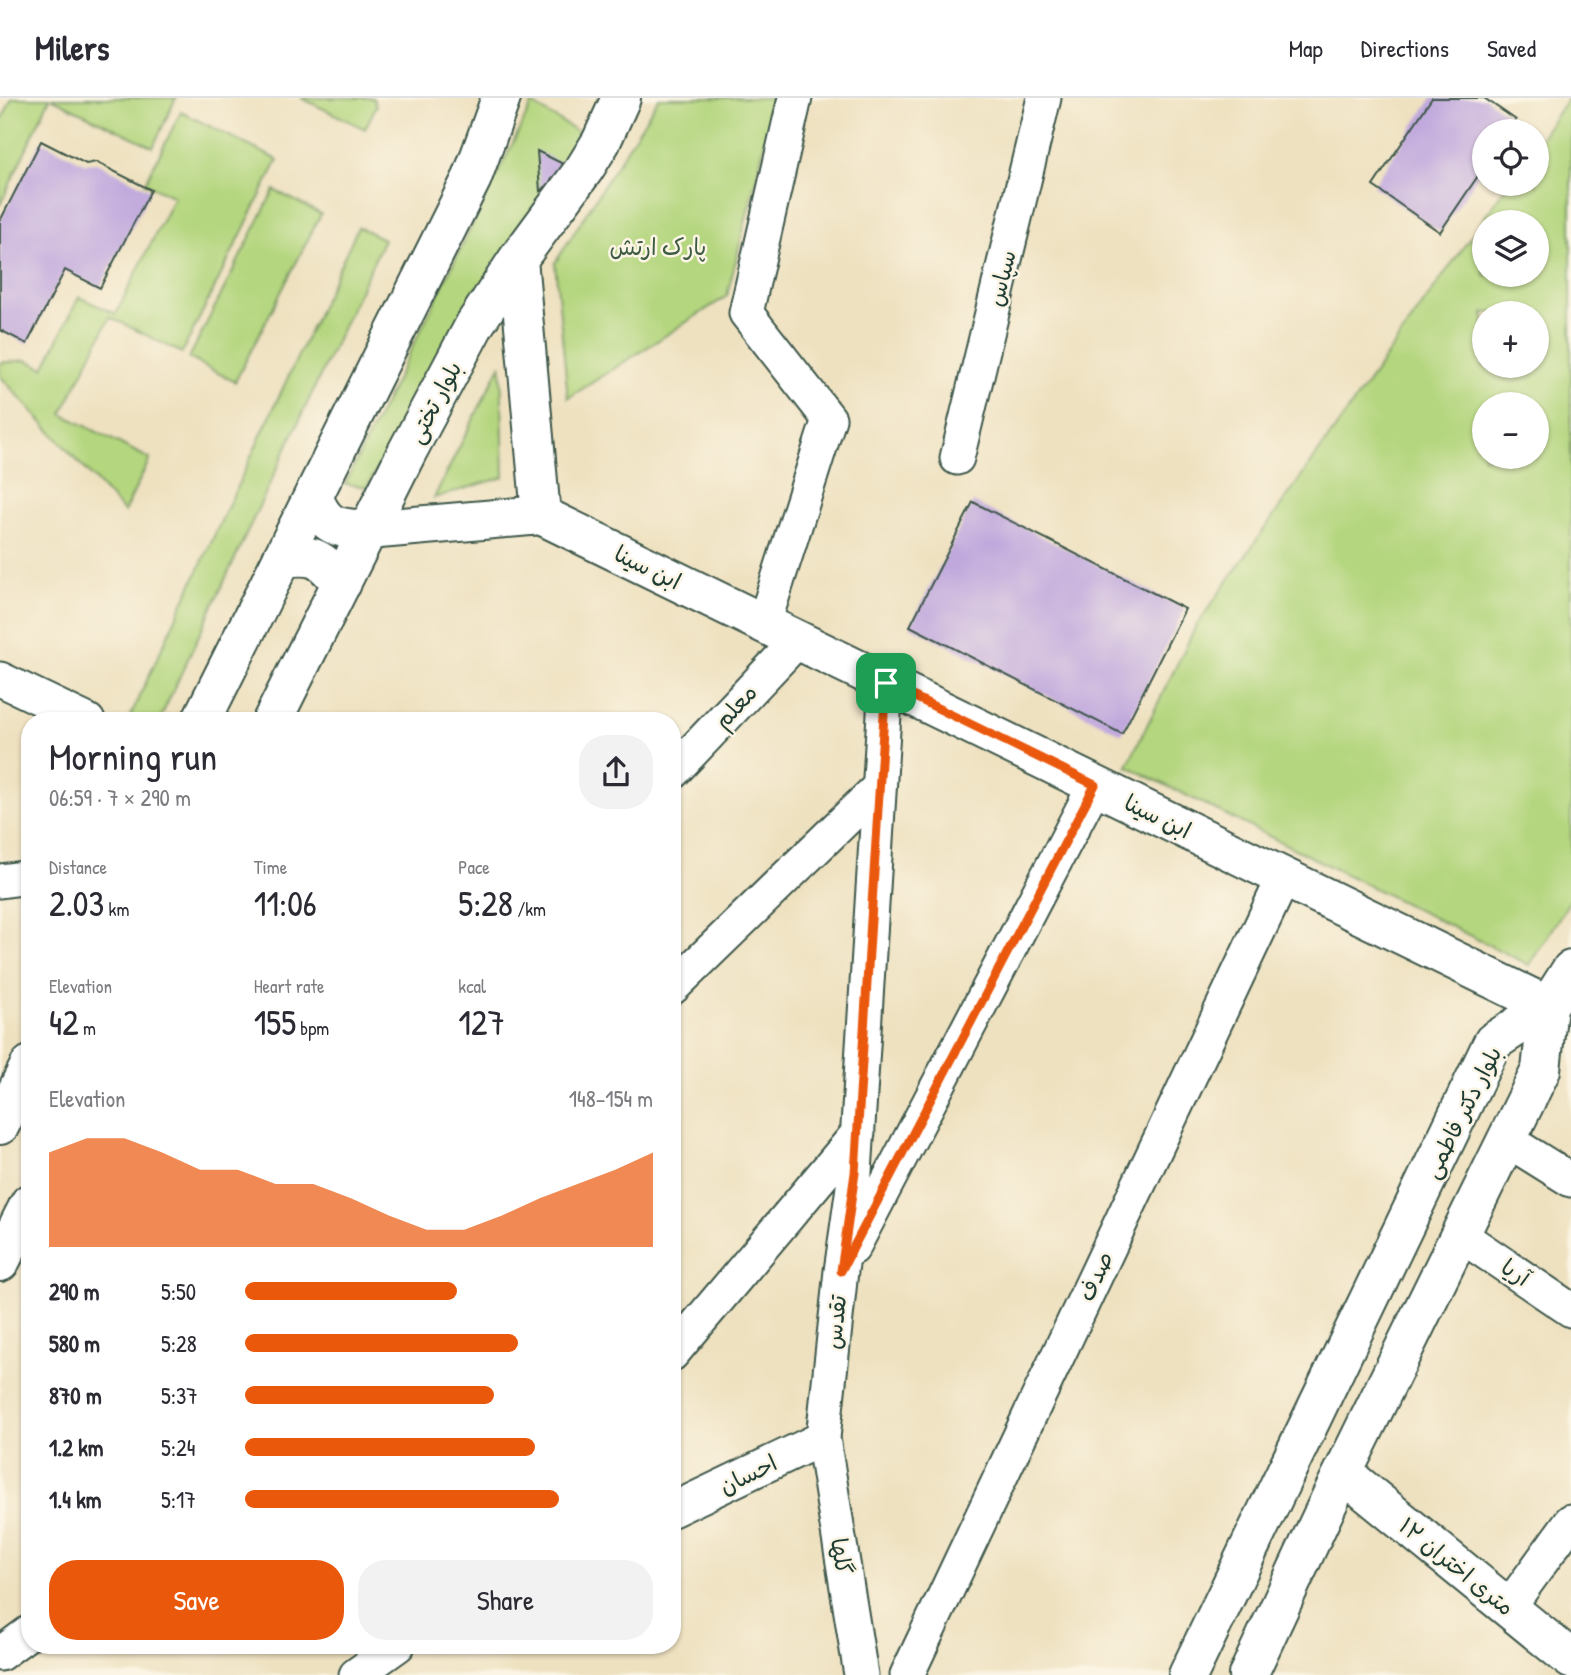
<!DOCTYPE html>
<meta charset="utf-8">
<style>
:root{--surface:#fff;--page:#f2f2f3;--text:#2b2b33;--muted:#7c7c81;--line:#e1e1e2;--accent:#ea580c}
body{margin:0;font-family:"Patrick Hand","Playpen Sans Arabic",sans-serif;background:var(--page);color:var(--text);height:100vh;display:flex;flex-direction:column;font-size:26px;white-space:nowrap}
*{box-sizing:border-box;margin:0}
p{font-size:23px;color:var(--muted)}
.icon{flex:none;width:38px;height:38px;fill:none;stroke:currentColor;stroke-width:2;stroke-linecap:round;stroke-linejoin:round}
.map{position:relative;flex:1;overflow:hidden}
.side{position:absolute;left:21px;top:614px;width:660px;height:942px;display:flex;flex-direction:column;background:var(--surface);border-radius:28px;box-shadow:0 2px 5px #0004}
.side>*{flex:none}
.fabs{position:absolute;left:1472px;top:21px;display:grid;gap:14px}
.fabs a{display:grid;place-items:center;width:77px;height:77px;border-radius:50%;background:var(--surface);box-shadow:0 2px 5px #0004;font-size:35px}
.pin{position:absolute;display:grid;place-items:center;width:60px;height:60px;color:#fff;margin:-30px;border-radius:14px;box-shadow:0 4px 10px #0006}
.round{display:grid;place-items:center;flex:none;width:74px;height:74px;border-radius:28px;background:var(--page)}
.headline{display:flex;align-items:center;justify-content:space-between;height:119px;padding:0 28px}
h1{font-size:38px;font-weight:600;line-height:52px}
.stats{display:grid;grid-template-columns:repeat(3,1fr);gap:10px;height:119px;padding:7px 28px}
.stats div{display:grid;align-content:center}
.stats b{font-size:35px;font-weight:600}
.stats small{font-size:19px;font-weight:400}
.stats p{font-size:19px}
.chart{height:196px;padding:14px 28px}
.chart p{display:flex;justify-content:space-between}
.chart svg{width:100%;height:126px;margin-top:7px;fill:var(--accent);opacity:.7}
.button{display:flex;gap:14px;margin-top:auto;padding:14px 28px}
.button a{flex:1;height:80px;border-radius:28px;background:var(--accent);color:#fff;font-size:28px;font-weight:600;line-height:80px;text-align:center}
.button a+a{background:var(--page);color:var(--text)}
ul{padding:0 28px;list-style:none;font-size:23px}
li{display:grid;grid-template-columns:112px 84px 1fr;align-items:center;height:52px}
li i{height:18px;border-radius:9px;background:var(--accent)}
header{display:flex;align-items:center;gap:42px;box-sizing:border-box;height:98px;padding:0 35px;background:var(--surface);border-bottom:2px solid var(--line)}
header strong{font-size:33px}
nav{display:flex;gap:38px;margin-inline-start:auto;font-size:24px}
.map>svg:first-child{display:block}
</style>
<header>
<strong>Milers</strong>
<nav><a>Map</a><a>Directions</a><a>Saved</a></nav>
</header>
<div class="map">
<svg width="1571" height="1577" viewBox="0 0 1571 1577">
<rect width="100%" height="100%" fill="#fcf5e5"/>
<filter id="ink" filterUnits="userSpaceOnUse"><feTurbulence type="fractalNoise" baseFrequency=".0143" numOctaves="2"/><feDisplacementMap in="SourceGraphic" scale="14" xChannelSelector="R" yChannelSelector="G"/><feConvolveMatrix kernelMatrix="1 2 1 2 8 2 1 2 1" color-interpolation-filters="sRGB"/></filter>
<filter id="wash" filterUnits="userSpaceOnUse"><feTurbulence type="fractalNoise" baseFrequency=".00686" numOctaves="4" result="noise"/><feDisplacementMap in="SourceGraphic" scale="28" xChannelSelector="R" yChannelSelector="G"/><feGaussianBlur stdDeviation="1.57" result="paint"/><feColorMatrix in="noise" values="0 0 0 0 0 0 0 0 0 0 0 0 0 0 0 0 0 1.4 0 .05"/><feComposite in="paint" operator="in"/></filter>
<g filter="url(#wash)">
<rect width="100%" height="100%" fill="#eee1c0"/>
<path fill="#b4d67e" stroke="#6a8a59" stroke-width="2" fill-rule="evenodd" d="M12,0h38l-50,107v-81z
M51,0h125l-23,49z
M301,0h72l3,8 -11,23z
M659,0h117l-49,198 -159,102 -13,-135z
M1568,0h3v801l-42,66 -402,-199 69,-140 312,-442h28l1,-41zM1484,124h52v53h-52zM1484,215h52v53h-52zM1484,306h52v53h-52z
M532,6l53,32 -154,238 -64,113 -22,-3z
M181,14l97,48 -96,193 -72,-36 -48,97 88,45 -26,53 -124,-136v-13l26,-3 18,8 35,-71 37,17 58,-117 -29,-14z
M274,92l47,24 -86,168 -46,-24z
M358,129l26,12 -225,482h-31z
M501,266l3,113 -70,21z"/>
<g id="blocks">
<path fill="#c0a8dd" d="M1432,0h52l32,22 -8,11h-24v36l-44,65 -67,-46z
M41,43l45,23 10,-2 55,28 -51,98 -35,-18 -38,74 -27,-14v-109z
M537,53l34,17 -31,23z
M973,404l212,107 -63,125 -212,-108z"/>
</g>
</g>
<g filter="url(#ink)">
<use href="#blocks" fill-opacity="0" stroke="#3e5649" stroke-width="2"/>
<g fill="none" stroke-linecap="round" stroke-linejoin="round">
<g stroke="#3e5649" stroke-width="37">
<path id="street" d="M957,360l87,-360
M764,525l65,-204 -83,-106 49,-215
M0,581l88,42
M672,675l126,-133
M0,783l30,-4
M672,890l207,-201
M1507,1042l64,40
M1460,1137l111,75
M853,1150l242,-463
M672,1256l186,-221
M672,1412l151,-72
M1508,1510l63,-87
M0,1556l30,-22
M356,1577l42,-30
M861,1577l-38,-237 18,-167 14,-98 31,-490
M907,1577l377,-798"/>
</g>
<g stroke="#3e5649" stroke-width="42">
<path id="secondary" d="M518,161l23,256
M313,399c13,31 23,31 55,33l173,-15 1007,491
M282,460c34,-4 37,-1 60,25
M201,623l271,-543 29,-80
M272,623l135,-269 68,-128 43,-65 67,-91 16,-26 20,-44
M0,1027l30,-60
M0,1164l30,-59
M1343,1375l228,186
M1188,1577l305,-633 55,-36 23,-36
M1248,1577l82,-176 211,-429 7,-64"/>
</g>
<use href="#street" stroke="#fff" stroke-width="33"/>
<use href="#secondary" stroke="#fff" stroke-width="38"/>
</g>
</g>
<g fill="none" stroke-linecap="round" stroke-linejoin="round" filter="url(#ink)">
<g stroke="#fff" stroke-width="14">
<path id="route" d="M886,585l209,102 -254,486 14,-98z"/>
</g>
<use href="#route" stroke="#ea580c" stroke-width="9"/>
</g>
<g text-anchor="middle" dominant-baseline="central" stroke-width="5" stroke-linejoin="round" paint-order="stroke">
<g font-size="23" fill="#3d5c43" stroke="#fcf5e5">
<text x="658" y="148">پارک ارتش</text>
</g>
<g font-size="23" fill="#1f3d34" stroke="#fcf5e5">
<text transform="translate(1001 180) rotate(-76)">سپاس</text>
<text transform="translate(434 304) rotate(-62)">بلوار تختی</text>
<text transform="translate(648 469) rotate(26)">ابن سینا</text>
<text transform="translate(735 608) rotate(-47)">معلم</text>
<text transform="translate(1158 718) rotate(26)">ابن سینا</text>
<text transform="translate(1462 1014) rotate(-63)">بلوار دکتر فاطمی</text>
<text transform="translate(1516 1174) rotate(34)">آریا</text>
<text transform="translate(1095 1178) rotate(-65)">صدف</text>
<text transform="translate(835 1224) rotate(-84)">تقدس</text>
<text transform="translate(748 1376) rotate(-26)">احسان</text>
<text transform="translate(842 1458) rotate(81)">گلها</text>
<text transform="translate(1457 1468) rotate(39)">۱۲ متری اختران</text>
</g>
</g>
</svg>
<div class="fabs">
<a><svg class="icon" aria-label="locate" viewBox="0 0 24 24"><circle cx="12" cy="12" r="6"/><path d="M12 2v4M12 18v4M2 12h4M18 12h4"/></svg></a>
<a><svg class="icon" aria-label="layers" viewBox="0 0 24 24"><path d="M12 4l9 5-9 5-9-5zM3 14l9 5 9-5"/></svg></a>
<a>+</a>
<a>−</a>
</div>
<div class="pin" style="left:886px;top:585px;background:#1e9e55"><svg class="icon" aria-label="arrive" viewBox="0 0 24 24"><path d="M6 21V4h12l-3 4 3 4H6"/></svg></div>
<section class="side">
<div class="headline"><div><h1>Morning run</h1><p>06:59 · 7 × 290 m</p></div><a class="round"><svg class="icon" aria-label="share" viewBox="0 0 24 24"><path d="M12 15V3M7 8l5-5 5 5M5 13v7h14v-7"/></svg></a></div>
<div class="stats">
<div><p>Distance</p><b>2.03<small> km</small></b></div>
<div><p>Time</p><b>11:06</b></div>
<div><p>Pace</p><b>5:28<small> /km</small></b></div>
</div>
<div class="stats">
<div><p>Elevation</p><b>42<small> m</small></b></div>
<div><p>Heart rate</p><b>155<small> bpm</small></b></div>
<div><p>kcal</p><b>127</b></div>
</div>
<div class="chart"><p><span>Elevation</span>148–154 m</p>
<svg viewBox="0 0 160 44" preserveAspectRatio="none"><path d="M0 44V11L10 6L20 6L30 11L40 17L50 17L60 22L70 22L80 27L90 33L100 38L110 38L120 33L130 27L140 22L150 17L160 11V44z"/></svg>
</div>
<ul>
<li><b>290 m</b>5:50<i style="width:52%"></i></li>
<li><b>580 m</b>5:28<i style="width:67%"></i></li>
<li><b>870 m</b>5:37<i style="width:61%"></i></li>
<li><b>1.2 km</b>5:24<i style="width:71%"></i></li>
<li><b>1.4 km</b>5:17<i style="width:77%"></i></li>
</ul>
<div class="button"><a>Save</a><a>Share</a></div>
</section>
</div>
